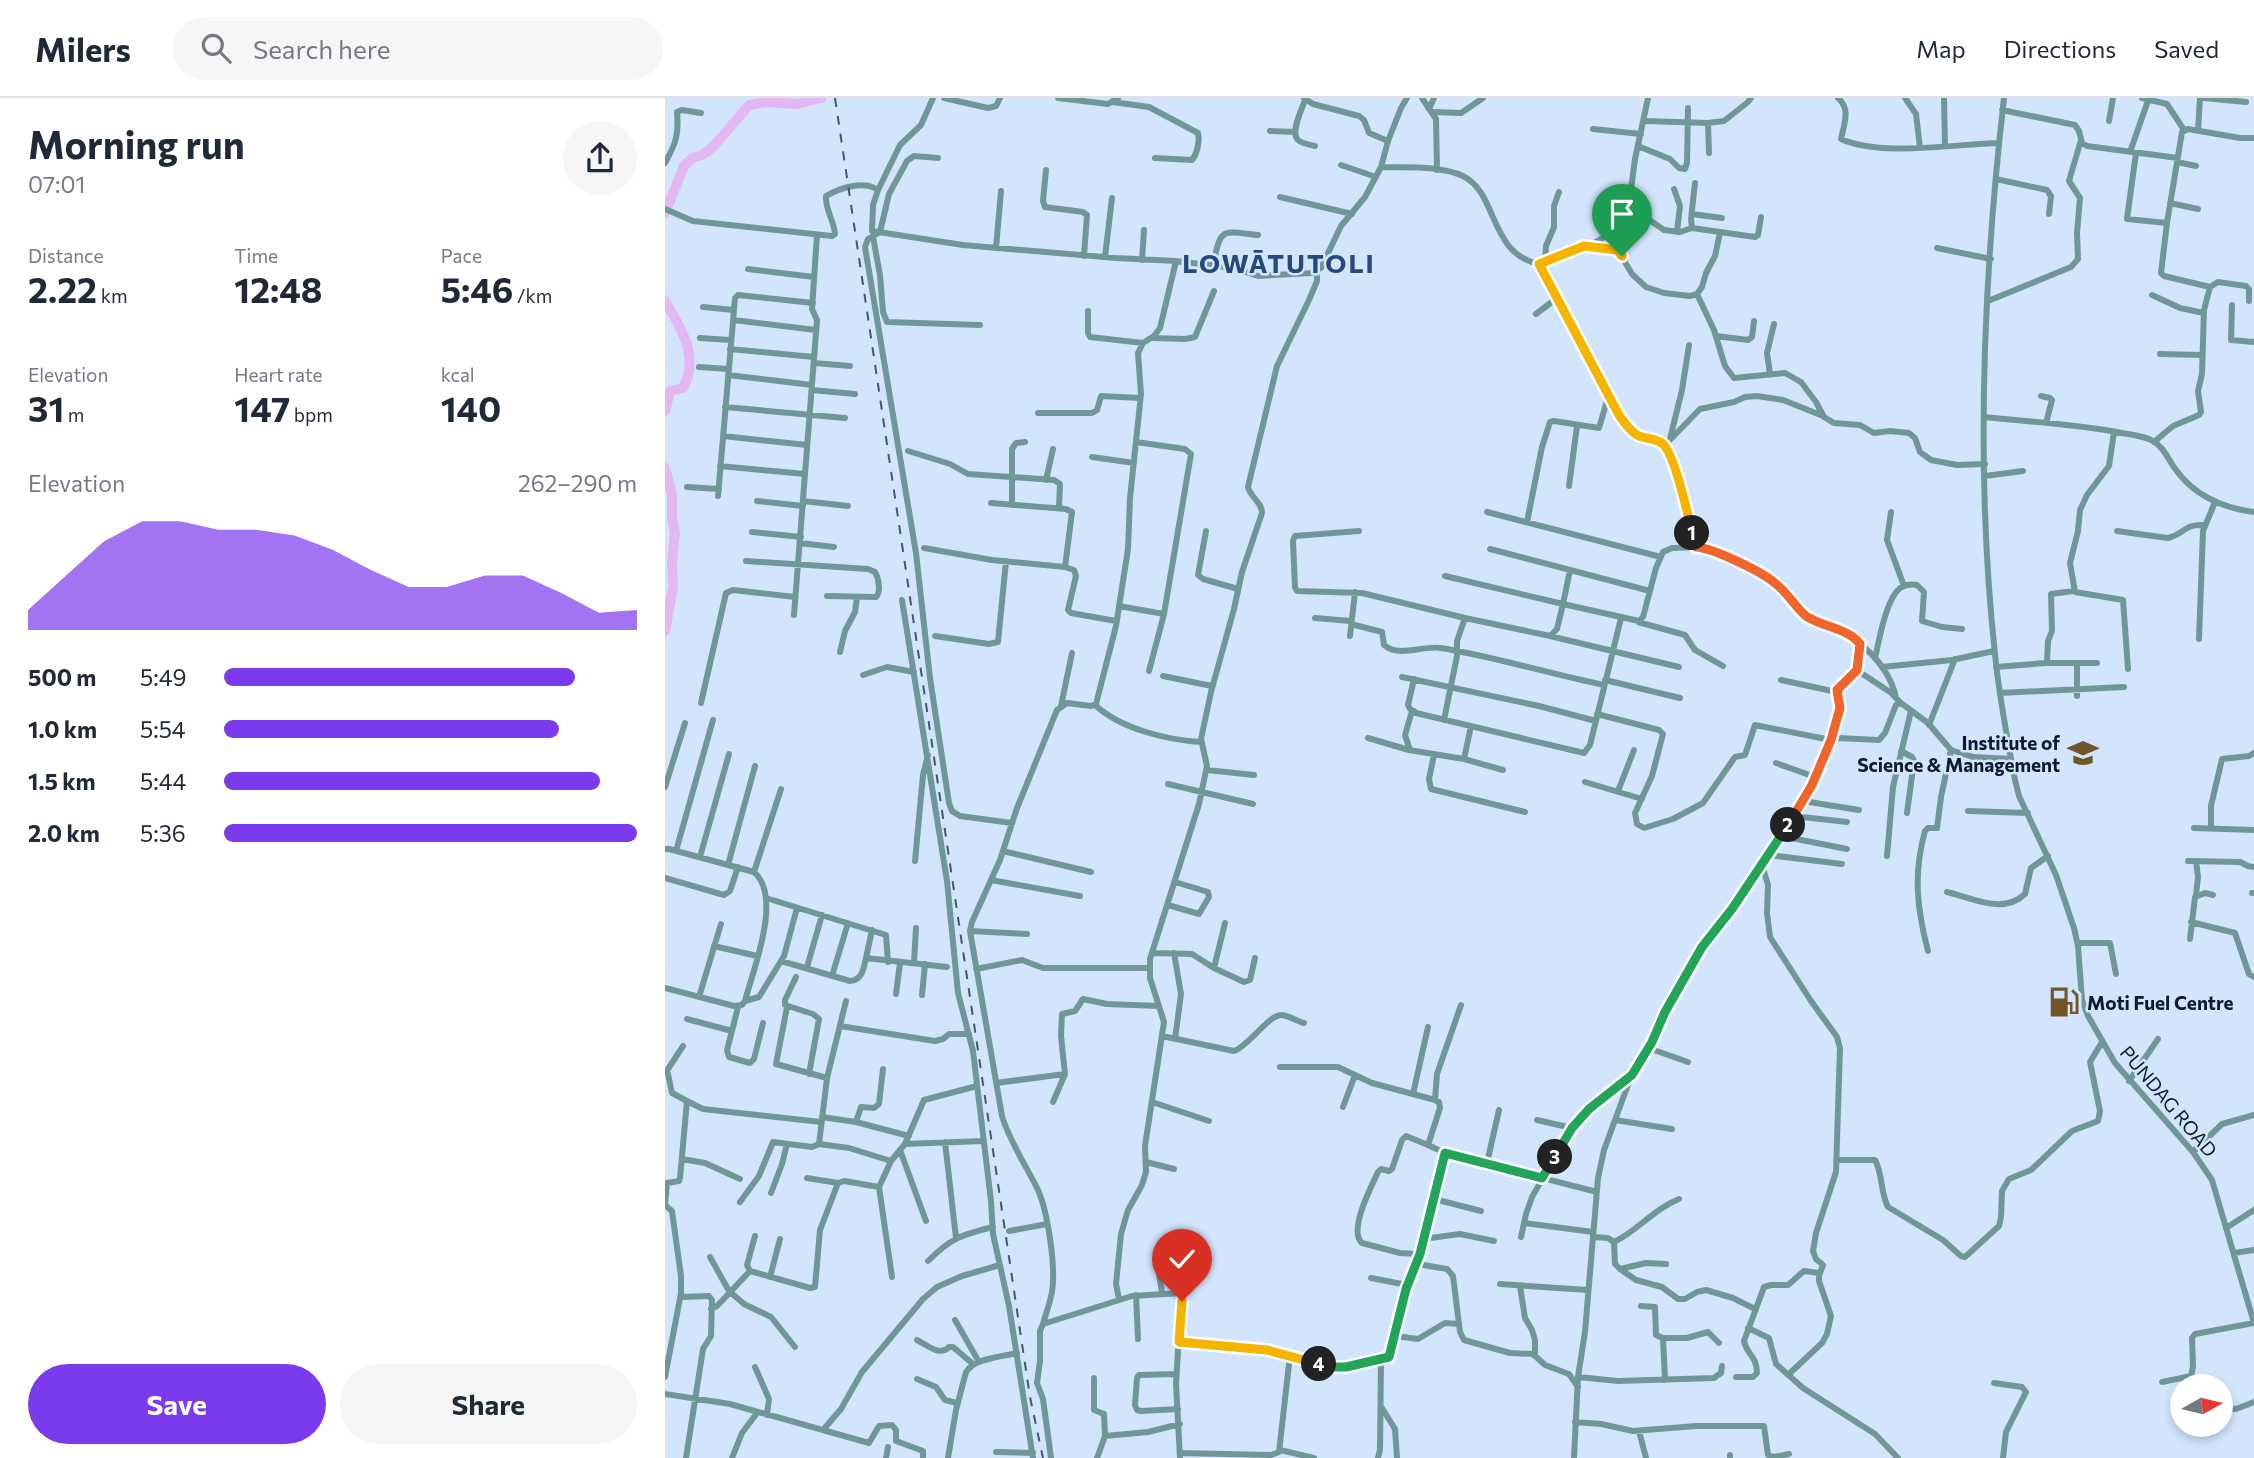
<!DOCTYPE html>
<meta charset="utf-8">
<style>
:root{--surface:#fff;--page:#f6f6f7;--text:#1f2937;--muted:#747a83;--line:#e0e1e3;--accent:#7c3aed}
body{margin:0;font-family:Commissioner,sans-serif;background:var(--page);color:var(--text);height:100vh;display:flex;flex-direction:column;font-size:26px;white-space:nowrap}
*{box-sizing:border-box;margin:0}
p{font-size:23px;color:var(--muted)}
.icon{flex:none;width:38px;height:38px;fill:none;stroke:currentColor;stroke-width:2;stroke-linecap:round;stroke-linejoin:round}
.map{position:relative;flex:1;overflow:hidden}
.side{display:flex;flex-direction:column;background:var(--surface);width:665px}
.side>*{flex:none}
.needle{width:46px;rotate:82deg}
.controls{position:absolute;left:1505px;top:1276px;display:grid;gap:14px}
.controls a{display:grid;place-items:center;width:63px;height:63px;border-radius:50%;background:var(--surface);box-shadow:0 4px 10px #0003;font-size:35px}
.pin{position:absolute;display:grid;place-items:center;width:60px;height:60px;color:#fff;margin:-72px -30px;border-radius:50% 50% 50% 0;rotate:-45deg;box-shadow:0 0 7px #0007}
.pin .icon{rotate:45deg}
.km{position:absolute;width:35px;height:35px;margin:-18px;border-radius:50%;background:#222;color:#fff;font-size:19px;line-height:35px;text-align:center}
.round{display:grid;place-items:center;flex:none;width:74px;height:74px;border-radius:37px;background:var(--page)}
.overview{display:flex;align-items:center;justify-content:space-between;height:119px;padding:0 28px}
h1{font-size:38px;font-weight:700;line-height:52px}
.stats{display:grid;grid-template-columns:repeat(3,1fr);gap:10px;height:119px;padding:7px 28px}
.stats div{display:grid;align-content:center}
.stats b{font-size:35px;font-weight:700}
.stats small{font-size:19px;font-weight:400}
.stats p{font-size:19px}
.chart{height:196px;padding:14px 28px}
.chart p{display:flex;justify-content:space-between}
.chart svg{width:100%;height:126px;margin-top:7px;fill:var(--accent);opacity:.7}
.primary-button{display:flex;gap:14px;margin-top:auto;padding:14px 28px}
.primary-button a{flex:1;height:80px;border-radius:42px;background:var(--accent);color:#fff;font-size:28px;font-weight:700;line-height:80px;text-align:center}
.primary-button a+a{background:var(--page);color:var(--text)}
ul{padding:0 28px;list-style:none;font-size:23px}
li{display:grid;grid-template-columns:112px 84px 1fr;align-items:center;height:52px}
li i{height:18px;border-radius:9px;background:var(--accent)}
header{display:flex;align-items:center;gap:42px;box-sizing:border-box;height:98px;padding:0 35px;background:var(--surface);border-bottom:2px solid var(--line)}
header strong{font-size:33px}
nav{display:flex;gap:38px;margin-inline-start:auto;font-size:24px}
.search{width:490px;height:63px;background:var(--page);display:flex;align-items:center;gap:18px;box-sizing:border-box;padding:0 24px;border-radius:38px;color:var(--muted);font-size:26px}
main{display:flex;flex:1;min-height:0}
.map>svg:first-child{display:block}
</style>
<header>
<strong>Milers</strong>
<div class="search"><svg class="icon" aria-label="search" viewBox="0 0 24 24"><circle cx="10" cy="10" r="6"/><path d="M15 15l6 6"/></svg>Search here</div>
<nav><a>Map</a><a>Directions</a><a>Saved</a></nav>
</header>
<main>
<section class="side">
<div class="overview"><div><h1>Morning run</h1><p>07:01</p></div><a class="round"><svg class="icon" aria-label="share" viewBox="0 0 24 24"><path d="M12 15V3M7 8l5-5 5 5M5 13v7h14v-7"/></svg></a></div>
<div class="stats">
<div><p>Distance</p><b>2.22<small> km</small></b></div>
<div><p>Time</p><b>12:48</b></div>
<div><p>Pace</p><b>5:46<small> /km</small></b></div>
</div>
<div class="stats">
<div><p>Elevation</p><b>31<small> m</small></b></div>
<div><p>Heart rate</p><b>147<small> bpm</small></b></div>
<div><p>kcal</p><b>140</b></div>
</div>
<div class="chart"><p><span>Elevation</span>262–290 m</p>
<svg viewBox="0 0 160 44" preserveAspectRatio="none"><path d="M0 44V37L10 25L20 13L30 6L40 6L50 9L60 9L70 11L80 16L90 23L100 29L110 29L120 25L130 25L140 31L150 38L160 37V44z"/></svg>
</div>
<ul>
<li><b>500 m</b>5:49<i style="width:85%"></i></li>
<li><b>1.0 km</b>5:54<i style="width:81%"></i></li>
<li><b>1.5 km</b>5:44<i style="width:91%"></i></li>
<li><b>2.0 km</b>5:36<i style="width:100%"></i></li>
</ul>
<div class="primary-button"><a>Save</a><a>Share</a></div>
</section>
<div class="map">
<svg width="1589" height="1360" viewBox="0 0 1589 1360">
<rect width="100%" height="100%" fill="#d3e5fc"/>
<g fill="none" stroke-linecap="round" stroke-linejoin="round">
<path stroke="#e2b7f3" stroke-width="10" d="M0,115l19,-47 8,-8 10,-3 11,-8 36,-42 19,-3 29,2 24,-6
M0,203c16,27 35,56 18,87l-13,3 -5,20
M0,370l7,27v24l3,14 -3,29 1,25 -8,44"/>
<path stroke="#709797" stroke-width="6" d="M279,0l44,10 8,-2 4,-8
M393,0l50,6 10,-6
M639,0l9,6 46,12 5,4 5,13 19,8
M757,0l14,21 1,51
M1173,0c13,11 6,26 3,41 39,18 114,5 158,4
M1240,0l11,16 4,34
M1279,0l1,47
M1339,0c-21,183 -29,372 -9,556 4,42 12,84 20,126l4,16 37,79 18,53 4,18 4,54 6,16 27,47 78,89 19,28 42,143
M1477,0l25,6 17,26
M1539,0l42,4
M640,2c-3,9 -15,32 -7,40 3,3 12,5 17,6
M447,4l37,5 49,26c2,8 -1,21 -6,27l-37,-2
M764,11l5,-11
M1337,12l73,15 4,6 3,12 5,3 91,12
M768,14l28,1 22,-15
M979,23l64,2 1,30
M1444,23l4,-23
M1043,25l16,-2 24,-19 3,-4
M928,31l48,5
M605,33l25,1
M1533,33l2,-33
M973,48l32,13 9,9 6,1 2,-6 1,-55
M1465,54l19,-54
M1471,55l-9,66 40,4
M273,60l-24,-2 -7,5 -18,33 -9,38 -12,7 -3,8 51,306 14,125 19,125 3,8 8,5 52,7
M1512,64l19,4
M0,65c11,-20 14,-28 12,-51l5,-2 19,3
M676,67l35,12
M716,69c26,1 58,-2 82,9 35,17 26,78 76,88l32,-14 21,-6 32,-18 4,-14 7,-53 13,-61
M381,72l-3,31 2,6 38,5 4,3 -3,41
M1331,81l51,11 4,6 -2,18
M1009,91l6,17 -3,26
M213,92l22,-45 21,-20 12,-27
M965,98l18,23 16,11 16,2 12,-4 63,9 3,-2 3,-18
M615,99l72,17
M1505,105l28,6
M0,111l28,12 139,15 3,-2c-1,-14 -10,-24 -9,-38 14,-8 37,-16 52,-6l-5,15 -1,26 91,14 153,13 60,3 57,7 25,8 54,-3 9,-5 20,-42 24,-29 16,-30 7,-26 13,-33 6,-10
M1027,116l30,4
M1027,130l-1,-9 4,-36
M208,139l7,38 3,37 4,10 93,3
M921,148l33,6 13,22 14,13 18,6 26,3 7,-2 5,-7 4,-14 9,-17 5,-23
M331,150l5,-57
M1272,150l54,11
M440,159l7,-59
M477,162l2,-30
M880,164l1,-16 8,-19v-21l5,-14
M874,166l80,151c6,8 12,18 23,22 6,2 15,2 20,7 14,12 28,82 34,103
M548,168c8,-39 7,-35 45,-31
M83,171l66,8
M1545,189l-46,-11 -3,-3 6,-50 15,-91 6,-3 52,9h14
M1032,196l17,36 11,36 9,12 51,-5 16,9 15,20 8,15 10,6 26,2 14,8 16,-2 19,2 6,5 5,14 11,8 26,5 28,-1
M1487,197l28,13 24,5
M1323,203l83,-34 7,-8 -1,-26 3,-35 -11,-17 12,-41
M1567,207l-1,35 23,2
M38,209l31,3
M423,213v22l2,4 53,6
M871,216l21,-16
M68,222l83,10
M1051,238l32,4 4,-3 2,-16
M35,240l30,2
M488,240l32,1 10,-2 19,-46
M65,251l84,8
M1495,256l42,1
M149,265l36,3
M34,269l29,2
M1105,276l-3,-21 7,-29
M63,277l84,10
M147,292l43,4
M1376,298l9,2 2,2 -6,23
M60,309l120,11
M373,315h54l5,-3 4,-14 39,2
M1319,319c46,5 93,7 138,16 11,2 22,3 31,8 11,6 16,20 23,29 19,26 47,38 78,42
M1449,334l-5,34 -22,29 -7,15 -2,21 -8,32 5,29 48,8 5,69
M58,338l84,9
M1005,341l12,-49 7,-45
M471,344l49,7 6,5 -27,160
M1489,344l19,-16 26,-11 2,-3 -3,-21 4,-17 2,-64 6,-23 8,-5 28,4 3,3v12
M999,348l36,-37 34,-7 11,-5 12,-1 26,4 40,16
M243,353l42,13 18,10 86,6 6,4 -1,24
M427,359l42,6
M55,368l85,8
M1320,378l38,-5
M381,382l7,-31
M904,388l8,-60
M22,389l32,2
M53,398l17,-198 3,-3 75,8
M92,403l46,5
M138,403l45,5
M326,405l75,6 6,3 -7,55 9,3 2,6 -8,34 3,3 45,8
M347,407v-56l4,-6 9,-1
M822,414l174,45
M1226,414l-4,28 17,46
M862,424l15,-75 8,-25 4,-1 45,7 10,-34
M541,433l-8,44 5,4 35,10
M694,433l-64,5 -2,5 2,46 2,4 65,2 103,25
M1452,433l51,7c17,-4 15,-14 36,-13
M87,434l49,5
M135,445l34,4
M259,450l68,12 73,7
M825,451l160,42
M81,463l122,8 7,3c4,7 6,20 1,25l-49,-1
M780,478l118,28 7,-34
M237,502l45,281 11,112 15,58 18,150 2,33 16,72 24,152
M454,508l45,8 -15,57
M129,517l23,-295 -5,-11 5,-74
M650,520l36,3
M973,524l47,13 10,15 28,16
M686,526l31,8 2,13c15,13 39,0 57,3 55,9 109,26 163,37
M270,538l54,8 9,-2 8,-81
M685,538l5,-44
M885,538l129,31
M1534,541l4,-108 12,-29
M1195,546c17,13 32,33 36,54
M175,554l5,-21 10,-19 2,-15
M1210,560c4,-17 11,-59 25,-70 6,-4 11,-4 17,-3l7,7 -2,29 20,6 20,2
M1382,565l1,-22 4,-10 -1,-37 23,-3
M1412,566v32
M1217,569l70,-7 42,-9
M1331,569l49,-4h52
M198,577l24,-8 27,5
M498,578l49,10
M737,579l137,29 57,15
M749,581l-6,26 2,4 6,4 168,40 6,-8 31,-127
M940,582l75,18
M1116,582l51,11 10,-5 15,-16
M1335,595l124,-6
M36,605l25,-110 7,-3 62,7
M430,607c26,24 72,35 106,37
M396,608l11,-53
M932,616l62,16 4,4 -11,42 -17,37 2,11 7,4 29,-9 30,-16 32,-46 10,-2 10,-30 76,15 9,-32 -3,-18
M779,622l13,-64v-15l8,-23 85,18 7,-7 6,-25 76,17 4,-4 13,-49 7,-16 9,-4 28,-1 69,31 16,14 21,23 50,24 4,7 -4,17 2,8 32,21 11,11
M1264,627l26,-66
M703,640l41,12 55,9 7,-33
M744,649l-4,-12 7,-24h2
M1236,653l11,6 2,4 -7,52
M769,657l-5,24 2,10 94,23
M799,661l39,11
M1111,665l39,14
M542,672l47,5
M920,684l57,17
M503,686l85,20
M0,689l20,-64
M953,693l16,-41
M1138,703l56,9
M1303,713l60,2
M1128,718l54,6
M1529,730l60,2
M1546,730v-22l11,-47 27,-3 5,-3
M1116,738l66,13
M0,751h4l85,23c29,25 -1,98 -9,129l14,-4 25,-41 13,-48
M11,753l37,-131
M338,753l88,21
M1104,757l73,9
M1222,758l6,-69 18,-76
M35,759l29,-103
M250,763l8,-86 5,-20
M1523,763l52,1 8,4 6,1
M63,767l27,-99
M1097,767l6,20 -1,28 3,24 41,64 26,36 3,11 -4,124 -20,61 -3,18 3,8 7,6 -4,11v5l12,35 -4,18 -5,9 -34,32
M89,774l27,-83
M0,780l59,17 6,-4 8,-24
M326,782l89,16
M1282,794c25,6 56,23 78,2l6,-26 17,-12
M1587,795h2
M1531,797l2,-18 -2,-16
M101,800l120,37 2,27
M503,807l31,9 10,-17 -1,-5 -33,-10
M1526,824l44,11 14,41 5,3
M305,833l57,3
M1525,841l5,-42 10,-4 8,2
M1413,845h32l6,31
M49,848l43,10
M1263,853c-11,-42 -15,-77 -3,-120l3,-3h9l4,-31 10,-47
M487,855l40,1 22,14 30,14 6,-2 5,-22
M509,855l7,41 -6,45
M201,860l6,-28
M116,863l69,20c13,-1 13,-12 16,-23l81,9
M249,865l2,-35
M142,869l15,-52
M549,870l11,-45
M311,871l46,-9 21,8h107
M167,878l16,-53
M131,879l-11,23v5l28,9 6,5 -10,55
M0,890l69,18 8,-1 3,-4
M231,896l4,-31
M257,897l3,-31
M34,899l22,-73
M122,909l-11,57 51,14
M22,921l45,12 6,-24
M175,928l95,15 8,-2 6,-5h20
M67,933l-5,19 2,7 21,6 4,-4 9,-36
M497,938l72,15c15,-5 35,-37 48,-36 7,1 15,6 22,8
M983,950l40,14
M615,969h58l17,8
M0,974l3,2 4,19 15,8
M1,974l17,-26
M1464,983l29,-42
M331,985l69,-9
M748,996l15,-67
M770,1002l2,-26 24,-69
M388,1004l12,-28 -4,-38 1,-22 13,-3 8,-12 24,5 52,2
M487,1004l57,19
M678,1009l12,-32 17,8 63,17 4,2 1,6 -12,37 17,8
M157,1019l34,5 53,14
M872,1022l35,8
M950,1022l57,9
M191,1024l5,-15 13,1 5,-4 4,-35
M280,1044l11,96
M154,1046l30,4 42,13
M240,1046l78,-3
M235,1052l26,71
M1528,1054l29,-28 32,-9
M17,1061l23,4 35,16
M1172,1062h38c8,14 5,32 13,47l55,33 18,16 4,1 34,-31 2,-9 1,-26 7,-12 22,-9 41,-39 26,-10 2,-10 -10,-49 12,-20
M481,1064l28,7
M822,1065l12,-53
M142,1080l31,5
M106,1095l11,-29 5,-20
M769,1101l47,12
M75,1104l19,-26 14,-34 39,5 7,-3 8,-66 19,-77
M0,1107l2,-22 12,-2 1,-3 7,-77 16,8 118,13
M0,1107l7,6 9,65v17l-16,84
M859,1125l69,9
M1561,1130l28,-18
M344,1133l38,-7
M856,1139l5,-23 6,-17 34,-59 23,-29 40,-32
M928,1139l15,1 6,4 1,22 5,5 26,-6 20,1
M758,1141l37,-5 34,7
M949,1144c25,-12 38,-32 65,-43
M1569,1155l20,-3
M491,1156l6,39
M755,1156l-20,-1 -38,-10c-14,-12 9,-56 16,-71l3,-3 8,2 3,-2 10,-29 4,-4 22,9
M45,1159l19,34 15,13 27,13 24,30
M263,1163c23,-23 33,-26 65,-34
M752,1166l30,5 6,7 7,56 4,8 46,13 23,1 12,11 24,9 9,13
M955,1171l16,11 26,7 16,12h7l12,-7 9,-2 27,8 22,11
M85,1173l-3,-6 8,-29
M105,1179l10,-38
M227,1179l-13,-90 12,-26 14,-17 19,-44 53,-14
M706,1180l36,7
M835,1186l88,6
M855,1188l5,32 7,12 3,10v16
M471,1197l2,44
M16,1199l28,-1 3,4 -1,36 -8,13 -17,109
M454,1201l-3,-15 5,-50 7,-24 14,-25 4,-13 -1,-26 19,-124 -14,-44v-19l49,-155 8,-38 -6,-27 10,-47 23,-83 8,-37 20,-59c0,-11 -12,-16 -14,-26l29,-121 32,-66 8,-19v-10
M976,1208l14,1 1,28 7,3 2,42
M46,1211l6,-3 33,-35 60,17 5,-1 5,-57 18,-47 6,-2 35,6
M290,1222l24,42
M378,1226c3,-11 7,-21 9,-32 4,-25 -4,-79 -14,-102 -12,-25 -28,-47 -36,-74l-32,-185 2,-9 28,-62 17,-52 40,-98 10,-7 24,3 5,-2 20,-78 12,-77 2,-51 11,-104 -3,-41 5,-10 11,-7 6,-8 16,-67
M1083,1230l21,10 7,26 27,24 72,46 23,24
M730,1238l23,3 27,-16 14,1
M998,1240h24l21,-6 11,11
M252,1242c10,5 23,17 32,7h4l20,17
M514,1244l88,8 62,17h17l23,-6 17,-2 6,-9 14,-61 14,-35 25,-101 152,39
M90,1269l14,32 -2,16
M511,1276l-37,1 -2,3 -2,27 2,5 4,1 37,-2
M913,1279l40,4 96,-3 7,-5 1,-7
M1071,1279h17l4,-4c0,-17 -10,-18 -13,-32l20,-54 7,-2h17l16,-14 15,2
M429,1280v32l10,4 1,22
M252,1281l19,8 9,13 12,3
M1497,1284l29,-6 2,-9 -1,-29 3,-4 59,-11
M1329,1285l28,4 4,5 -20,40 -3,26
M0,1296l65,10 139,39 10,-17 13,-1 4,5v11l27,10v7
M717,1310l13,21 2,29
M1556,1310l15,1 18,-7
M910,1324l26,2 32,7 63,-5h68l4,29 6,2 15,-3
M158,1332l18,-21 21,-37 61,-73 14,-12 25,-11 38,-11
M974,1333l7,27
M615,1352l34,8
M331,1354l37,1
M515,1355l91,2 8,-3 11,-97
M1065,1357v3
M67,1360l10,-25 15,-20
M221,1360l2,-11
M283,1360l8,-48 10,-38c9,-14 35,-15 51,-19
M386,1360l-8,-59 -6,-16 3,-22v-30l3,-7 89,-28 50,-3
M432,1360l8,-22 43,-4 32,-8
M515,1360l-4,-74 7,-115
M713,1360l2,-8 1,-90
M909,1360l4,-81 7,-45 13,-154 6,-28 25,-68 23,-40 13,-30 37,-65 30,-38 57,-86 23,-38 19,-45 7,-2 41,2 6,-7 11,-28 5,-2 27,20 23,27 22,7 38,2"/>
<path stroke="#46576c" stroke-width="2" stroke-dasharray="9 9" stroke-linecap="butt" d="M170,0l195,1299 13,61"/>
</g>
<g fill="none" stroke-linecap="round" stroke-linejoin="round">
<g stroke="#fff" stroke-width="14">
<path id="split-1" d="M957,158l-5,-6 -33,-4 -45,18 80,151c5,7 10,15 18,20 8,4 19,3 26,9 12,11 25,71 29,89"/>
</g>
<g stroke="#fff" stroke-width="14">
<path id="split-2" d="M1027,435l4,14c17,1 67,25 80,37 12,9 19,23 30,32 16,11 42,12 54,28l-3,26 -20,20 3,18 -9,32 -19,45 -24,40"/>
</g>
<g stroke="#fff" stroke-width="14">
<path id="split-3" d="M890,1059l17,-29 17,-19 43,-34 20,-33 13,-30 37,-65 30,-38 56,-84"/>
</g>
<g stroke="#fff" stroke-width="14">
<path id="split-4" d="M654,1266l10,3h17l43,-10 17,-68 14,-35 25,-101 97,25 13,-21"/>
</g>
<g stroke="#fff" stroke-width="14">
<path id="split-5" d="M517,1203l-3,41 88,8 52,14"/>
</g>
<use href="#split-1" stroke="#f5b400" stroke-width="9"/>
<use href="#split-2" stroke="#f0652b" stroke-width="9"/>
<use href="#split-3" stroke="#22a559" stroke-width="9"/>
<use href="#split-4" stroke="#22a559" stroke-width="9"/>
<use href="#split-5" stroke="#f5b400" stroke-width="9"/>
</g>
<defs>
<g id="university-bare" transform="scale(2.415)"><path d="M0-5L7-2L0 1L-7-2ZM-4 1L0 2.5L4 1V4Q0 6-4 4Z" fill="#715428" stroke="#d3e5fc" stroke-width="2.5" paint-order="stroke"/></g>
<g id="fuel-bare" transform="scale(2.415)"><path d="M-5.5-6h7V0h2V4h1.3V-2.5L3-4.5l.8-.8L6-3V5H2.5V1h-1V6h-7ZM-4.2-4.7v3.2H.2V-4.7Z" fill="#715428" stroke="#d3e5fc" stroke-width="2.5" paint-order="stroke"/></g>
</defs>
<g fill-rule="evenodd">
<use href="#university-bare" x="1418" y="655"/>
<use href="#fuel-bare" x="1399" y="904"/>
</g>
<g text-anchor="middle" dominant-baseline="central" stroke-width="5" stroke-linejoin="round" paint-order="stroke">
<g font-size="19" font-weight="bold" fill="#0b1b30" stroke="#d3e5fc" text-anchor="end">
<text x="1395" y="644">Institute of<tspan x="1395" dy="22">Science &amp; Management</tspan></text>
<text x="1422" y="904" text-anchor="start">Moti Fuel Centre</text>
</g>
<g font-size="19" fill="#0b1b30" stroke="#d3e5fc">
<text transform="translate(1504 1003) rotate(50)">PUNDAG ROAD</text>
</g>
<g font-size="26" font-weight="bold" letter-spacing="2" fill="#254a7a" stroke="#d3e5fc">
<text x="614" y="164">LOWĀTUTOLI</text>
</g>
</g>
</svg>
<div class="controls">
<a><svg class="needle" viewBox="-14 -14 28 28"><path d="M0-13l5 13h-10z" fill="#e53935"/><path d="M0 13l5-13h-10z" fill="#747a83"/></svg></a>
</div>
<div class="pin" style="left:957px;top:158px;background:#1e9e55"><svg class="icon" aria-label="arrive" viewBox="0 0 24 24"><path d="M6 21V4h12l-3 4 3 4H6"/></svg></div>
<div class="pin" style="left:517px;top:1203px;background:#d93025"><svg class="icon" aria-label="check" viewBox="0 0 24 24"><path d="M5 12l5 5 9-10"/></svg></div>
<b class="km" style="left:1027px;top:435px">1</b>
<b class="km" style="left:1123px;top:727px">2</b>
<b class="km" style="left:890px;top:1059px">3</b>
<b class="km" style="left:654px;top:1266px">4</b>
</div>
</main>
